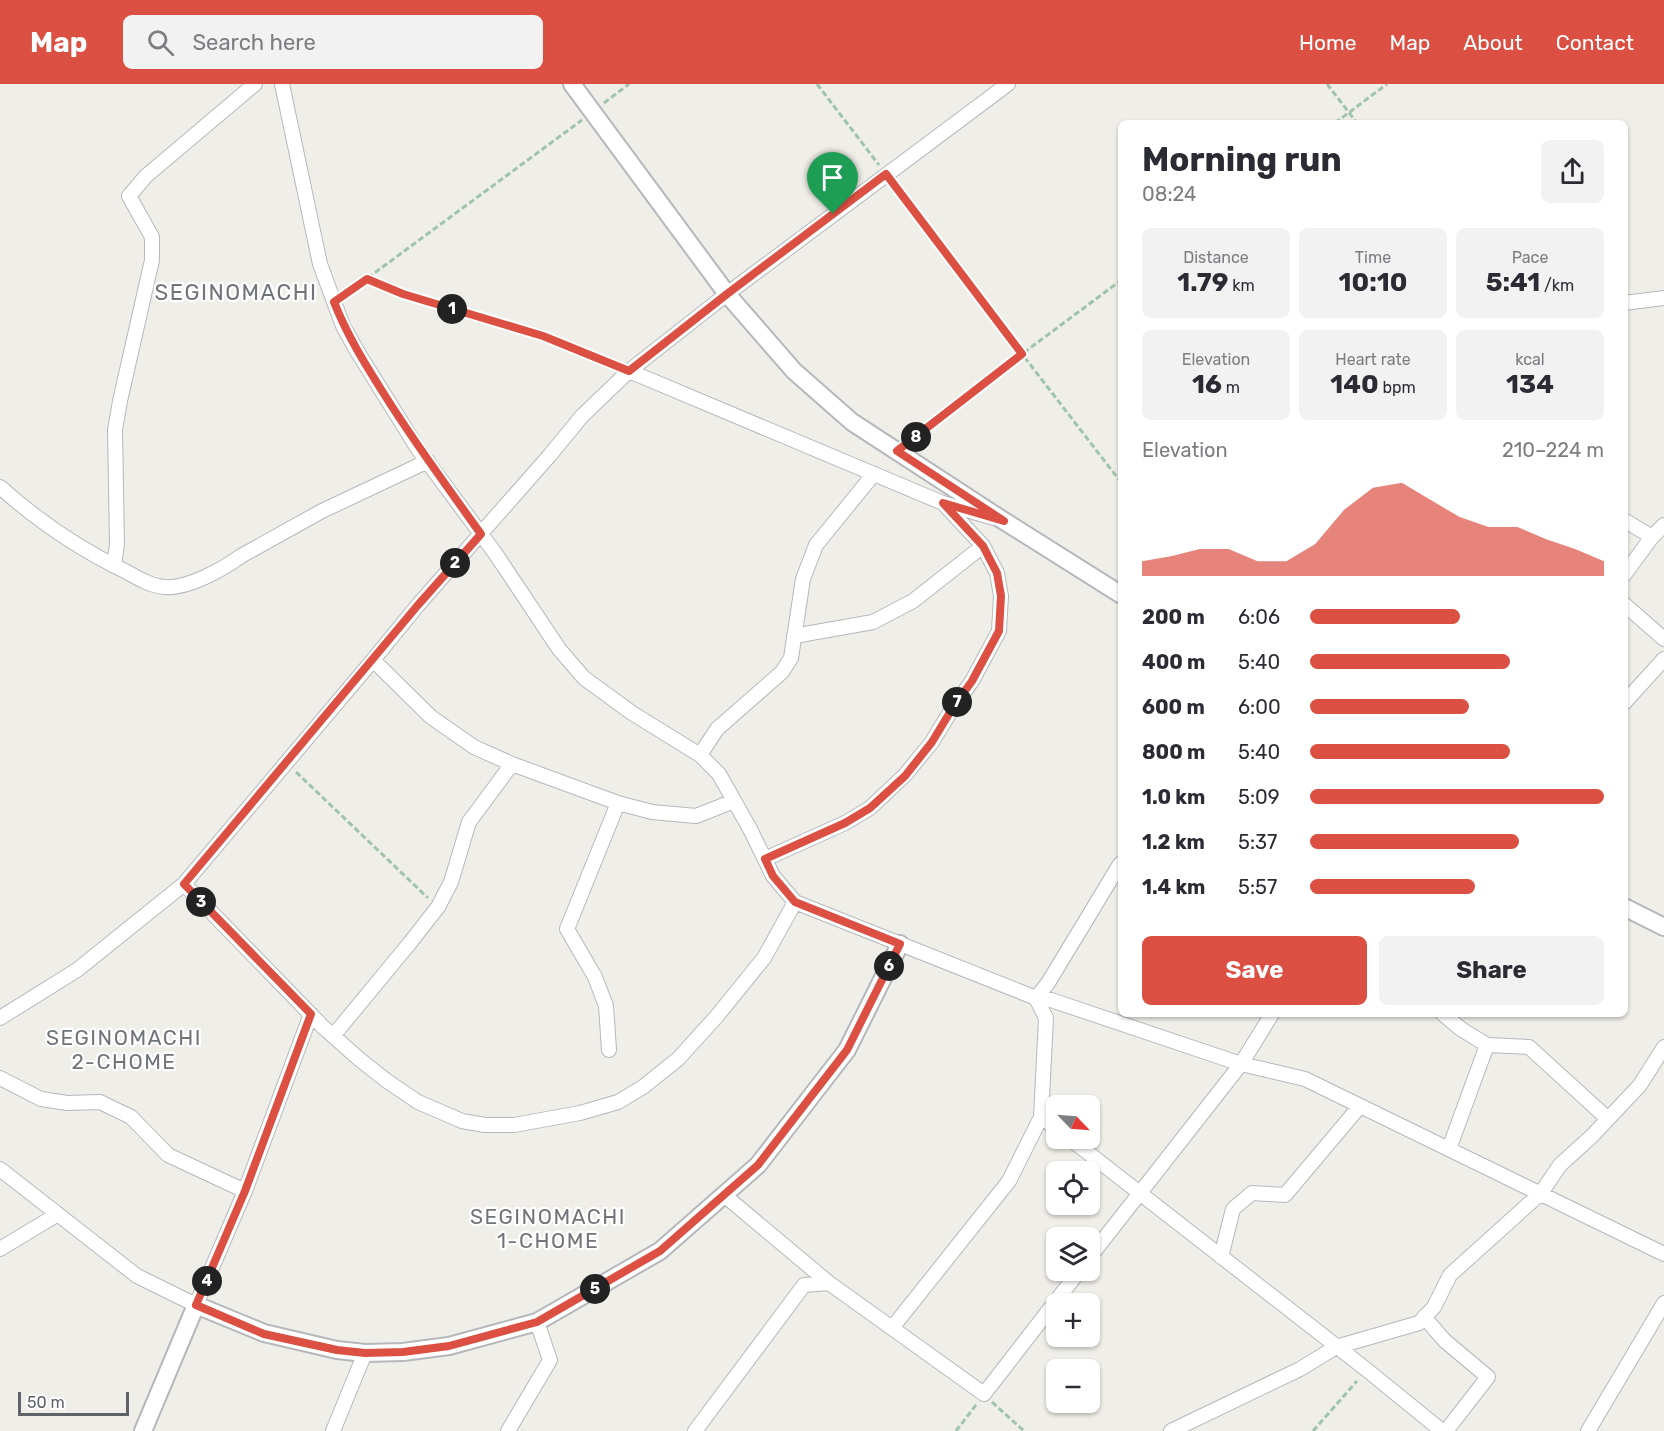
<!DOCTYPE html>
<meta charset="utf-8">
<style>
:root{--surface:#fff;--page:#f2f2f3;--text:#2b2b33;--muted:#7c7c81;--accent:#dc5043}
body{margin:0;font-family:Rubik,sans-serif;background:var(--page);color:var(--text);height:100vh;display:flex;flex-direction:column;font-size:22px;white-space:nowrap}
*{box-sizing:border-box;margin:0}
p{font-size:20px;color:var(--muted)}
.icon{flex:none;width:33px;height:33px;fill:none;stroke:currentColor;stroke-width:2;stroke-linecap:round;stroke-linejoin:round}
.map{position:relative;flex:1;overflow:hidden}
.side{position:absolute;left:1118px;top:36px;width:510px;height:897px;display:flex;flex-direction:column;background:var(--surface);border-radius:9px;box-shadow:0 2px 4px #0004}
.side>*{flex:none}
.needle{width:39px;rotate:115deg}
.buttons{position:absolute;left:1046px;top:1011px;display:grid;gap:12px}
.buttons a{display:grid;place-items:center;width:54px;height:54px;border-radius:9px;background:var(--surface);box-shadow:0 2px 4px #0004;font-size:30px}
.scale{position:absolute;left:18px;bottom:15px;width:111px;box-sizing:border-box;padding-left:6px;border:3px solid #5f6367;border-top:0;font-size:16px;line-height:21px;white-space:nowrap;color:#5f6367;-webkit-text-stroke:4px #fff;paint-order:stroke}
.pin{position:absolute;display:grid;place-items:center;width:51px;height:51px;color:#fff;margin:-62px -26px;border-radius:50% 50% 50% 0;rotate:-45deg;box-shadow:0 0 6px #0007}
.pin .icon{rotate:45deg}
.km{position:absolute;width:30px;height:30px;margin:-15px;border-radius:50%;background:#222;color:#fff;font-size:16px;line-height:30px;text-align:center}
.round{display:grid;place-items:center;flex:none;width:63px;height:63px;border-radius:9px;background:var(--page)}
.overview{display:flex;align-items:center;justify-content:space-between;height:102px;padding:0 24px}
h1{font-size:33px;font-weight:700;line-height:45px}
.metrics{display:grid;grid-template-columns:repeat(3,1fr);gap:9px;height:102px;padding:6px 24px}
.metrics div{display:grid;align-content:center;border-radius:9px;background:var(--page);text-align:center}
.metrics b{font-size:26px;font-weight:700}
.metrics small{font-size:16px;font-weight:400}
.metrics p{font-size:16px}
.chart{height:168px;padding:12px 24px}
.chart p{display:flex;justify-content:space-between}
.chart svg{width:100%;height:108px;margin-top:6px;fill:var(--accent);opacity:.7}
.button{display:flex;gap:12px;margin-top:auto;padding:12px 24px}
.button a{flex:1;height:69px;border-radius:9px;background:var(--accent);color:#fff;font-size:24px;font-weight:700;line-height:69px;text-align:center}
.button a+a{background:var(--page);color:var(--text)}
ul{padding:0 24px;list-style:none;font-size:20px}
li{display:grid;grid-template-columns:96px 72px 1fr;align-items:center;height:45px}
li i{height:15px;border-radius:8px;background:var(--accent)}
header{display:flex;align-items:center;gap:36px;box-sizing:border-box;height:84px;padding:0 30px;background:var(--accent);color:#fff}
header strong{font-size:28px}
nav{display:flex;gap:33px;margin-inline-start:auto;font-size:21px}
.search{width:420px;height:54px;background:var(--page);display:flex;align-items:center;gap:15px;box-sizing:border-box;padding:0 21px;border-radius:9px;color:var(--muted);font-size:22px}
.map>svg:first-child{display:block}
</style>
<header>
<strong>Map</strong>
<div class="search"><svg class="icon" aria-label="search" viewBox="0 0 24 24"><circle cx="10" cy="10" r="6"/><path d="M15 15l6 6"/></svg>Search here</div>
<nav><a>Home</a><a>Map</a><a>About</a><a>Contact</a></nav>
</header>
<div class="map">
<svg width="1664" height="1347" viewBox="0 0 1664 1347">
<rect width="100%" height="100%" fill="#f0eee8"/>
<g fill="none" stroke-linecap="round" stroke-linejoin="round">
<g stroke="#b5b8bb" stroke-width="16">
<path id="minor" d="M282,0l38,180 23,62 14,25 61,98 77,104 64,96 25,29 48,35 68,42 19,19 31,55 23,47 22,26 241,96 15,2 190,64 64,15 359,175
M1624,219l40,-5
M629,287l314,132 51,15
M0,403c38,34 81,63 127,85 12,7 24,14 38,15 23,2 58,-18 76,-31l81,-45 106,-50
M1624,436l28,17
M114,482l3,-22 -2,-114 5,-29 32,-141v-23l-23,-41 17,-20 109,-92
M1624,491l28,-38 12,-12
M1624,520l40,35
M794,552l79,-14 40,-21 70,-55
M373,576l58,57 43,30 38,17 106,39 34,9 44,4 38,-15
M1624,619l40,-44
M700,671l17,-26 65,-57 9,-14 12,-79 13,-34 57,-70
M765,775l80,-36 25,-15 35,-33 27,-33 20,-33 20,-28 27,-50 2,-35 -4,-23 -14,-27 -40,-43
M184,800l138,142 37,33 28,22 31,21 44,19 23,4h29l66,-12 38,-11 25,-15 35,-28 39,-43 47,-58 31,-56
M1036,914l12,-15 72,-119
M1443,930l18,15 26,16 42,2 79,72
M0,934l77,-48 107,-86 189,-224 45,-55 132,-150 32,-39 47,-45 98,-77 281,-210
M333,952l76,-92 29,-37 13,-25 18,-60 43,-58
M609,966l-3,-44 -11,-29 -28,-48 51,-126
M0,994l41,21 26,4 33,-1 31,15 37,38 77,36
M1041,1033l15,11
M1069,1054l298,232 75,61
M1449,1065l38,-104
M0,1085l137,107 59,29 49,-114 66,-177
M724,1111l105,88
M0,1165l58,-35
M1221,1173l12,-48 19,-16 33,2 75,-89
M1089,1174l152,-194 31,-50
M1424,1233l21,24 43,36 -42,54
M892,1244l117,-147 32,-64 5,-99 -10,-20
M333,1347l32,-78
M508,1347l42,-71 -13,-38
M695,1347l109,-146 25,-2 155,111 96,-124
M1171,1347l129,-62 36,-22 83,-24 15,-16 16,-32 91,-82 19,-28 32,-29 48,-51 24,-38
M1588,1347l76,-128"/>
</g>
<g stroke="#b5b8bb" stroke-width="20">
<path id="tertiary" d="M572,0l155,210 67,77 58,51 152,99 116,73
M1624,823l40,20
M143,1347l53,-126 68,28 73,17 28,3 38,-1 46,-6 88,-24 123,-71 98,-86 89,-115 53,-106"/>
</g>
<path stroke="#9fc4aa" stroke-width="3" stroke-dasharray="6 3" stroke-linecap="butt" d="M817,0l62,81
M1327,0l30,39
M604,19l25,-19
M1335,39l52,-39
M894,101l128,169 98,127
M367,195l36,15 140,42 71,29
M346,210l236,-174
M910,357l112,-87 98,-73
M296,688l132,126
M992,1318l32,29
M956,1347l20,-26
M1313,1347l44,-50"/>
<use href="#minor" stroke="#fff" stroke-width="14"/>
<use href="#tertiary" stroke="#fff" stroke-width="16"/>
</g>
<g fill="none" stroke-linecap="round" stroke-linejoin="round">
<g stroke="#fff" stroke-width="12">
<path id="route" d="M886,90l136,180 -125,97 107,70 -61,-18 40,43 14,27 4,23 -2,35 -27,50 -20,28 -20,33 -27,34 -35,32 -25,15 -80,36 8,17 22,26 105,42 -53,106 -89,115 -98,86 -123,71 -88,24 -46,6 -38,1 -28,-3 -73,-16 -68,-29 49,-114 66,-177 -127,-130 234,-279 63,-71c-33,-46 -67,-92 -97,-140 -19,-30 -37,-59 -50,-92l33,-23 36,15 140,42 86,35 98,-77z"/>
</g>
<use href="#route" stroke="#dc5043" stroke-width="8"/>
</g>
<g text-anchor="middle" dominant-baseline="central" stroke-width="4.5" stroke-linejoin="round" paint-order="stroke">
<g font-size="21" letter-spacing="1.5" fill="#717579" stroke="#fff">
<text x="124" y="953">SEGINOMACHI<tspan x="124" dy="24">2-CHOME</tspan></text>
<text x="548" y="1132">SEGINOMACHI<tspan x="548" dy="24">1-CHOME</tspan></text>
</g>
<g font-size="22" letter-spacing="1.5" fill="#717579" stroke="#fff">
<text x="236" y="208">SEGINOMACHI</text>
</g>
</g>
</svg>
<div class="buttons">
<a><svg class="needle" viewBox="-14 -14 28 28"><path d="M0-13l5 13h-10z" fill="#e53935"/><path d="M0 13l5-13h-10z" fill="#7c7c81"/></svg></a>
<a><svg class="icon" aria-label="locate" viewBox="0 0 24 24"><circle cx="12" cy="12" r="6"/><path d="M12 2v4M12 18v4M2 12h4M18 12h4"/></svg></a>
<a><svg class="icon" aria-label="layers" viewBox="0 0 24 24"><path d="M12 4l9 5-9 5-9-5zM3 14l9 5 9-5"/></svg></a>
<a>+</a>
<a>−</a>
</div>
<div class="scale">50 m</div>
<div class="pin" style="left:833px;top:130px;background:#1e9e55"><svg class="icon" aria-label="arrive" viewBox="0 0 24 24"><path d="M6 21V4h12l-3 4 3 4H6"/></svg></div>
<b class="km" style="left:452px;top:225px">1</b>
<b class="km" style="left:455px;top:479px">2</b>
<b class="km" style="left:201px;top:818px">3</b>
<b class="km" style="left:207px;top:1197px">4</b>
<b class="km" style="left:595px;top:1205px">5</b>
<b class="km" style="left:889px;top:882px">6</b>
<b class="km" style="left:957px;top:618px">7</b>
<b class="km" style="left:916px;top:353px">8</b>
<section class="side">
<div class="overview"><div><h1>Morning run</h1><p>08:24</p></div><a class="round"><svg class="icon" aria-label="share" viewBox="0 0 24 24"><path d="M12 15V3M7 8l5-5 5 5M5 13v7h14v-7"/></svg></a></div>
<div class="metrics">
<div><p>Distance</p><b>1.79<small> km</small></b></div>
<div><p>Time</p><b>10:10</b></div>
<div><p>Pace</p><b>5:41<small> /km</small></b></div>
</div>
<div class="metrics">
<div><p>Elevation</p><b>16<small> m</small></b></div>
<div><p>Heart rate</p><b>140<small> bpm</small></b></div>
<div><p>kcal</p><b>134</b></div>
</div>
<div class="chart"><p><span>Elevation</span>210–224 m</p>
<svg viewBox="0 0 160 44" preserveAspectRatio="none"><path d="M0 44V38L10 36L20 33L30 33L40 38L50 38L60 31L70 17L80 8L90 6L100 13L110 20L120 24L130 24L140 29L150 33L160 38V44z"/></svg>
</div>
<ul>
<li><b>200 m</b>6:06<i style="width:51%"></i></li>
<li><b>400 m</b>5:40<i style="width:68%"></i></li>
<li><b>600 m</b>6:00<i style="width:54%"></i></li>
<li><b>800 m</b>5:40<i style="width:68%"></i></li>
<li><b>1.0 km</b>5:09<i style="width:100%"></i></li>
<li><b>1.2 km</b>5:37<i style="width:71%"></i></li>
<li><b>1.4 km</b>5:57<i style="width:56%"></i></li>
</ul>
<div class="button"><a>Save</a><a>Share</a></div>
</section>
</div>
